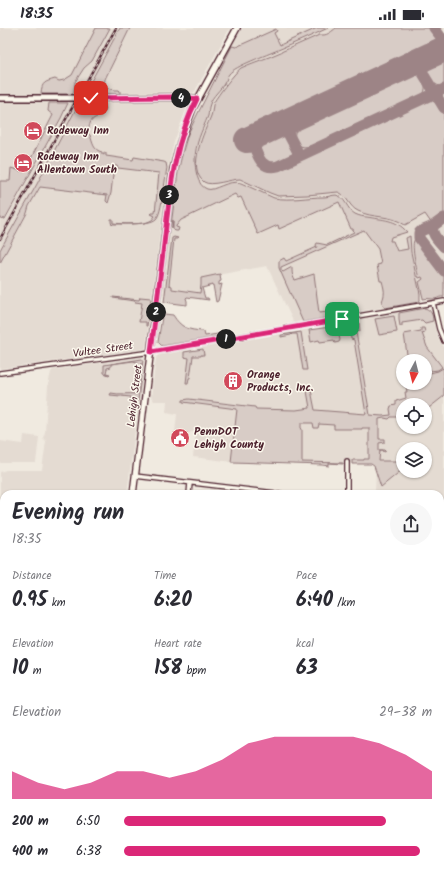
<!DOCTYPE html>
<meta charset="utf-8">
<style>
:root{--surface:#fff;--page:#f7f7f7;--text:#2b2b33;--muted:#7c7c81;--accent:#db2777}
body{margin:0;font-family:Kalam,sans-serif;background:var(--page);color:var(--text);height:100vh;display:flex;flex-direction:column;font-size:15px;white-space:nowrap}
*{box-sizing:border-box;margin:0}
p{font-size:13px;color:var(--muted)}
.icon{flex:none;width:22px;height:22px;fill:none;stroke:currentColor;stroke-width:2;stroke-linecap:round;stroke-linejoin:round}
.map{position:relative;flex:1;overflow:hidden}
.drawer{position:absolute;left:0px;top:462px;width:444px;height:384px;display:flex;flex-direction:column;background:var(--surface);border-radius:12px 12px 0 0;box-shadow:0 1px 3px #0004}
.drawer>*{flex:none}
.needle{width:26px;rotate:187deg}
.tools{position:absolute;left:396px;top:326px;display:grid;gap:8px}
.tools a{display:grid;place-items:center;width:36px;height:36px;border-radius:50%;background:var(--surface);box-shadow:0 1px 3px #0004;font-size:20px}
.pin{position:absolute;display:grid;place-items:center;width:34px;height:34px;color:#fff;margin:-17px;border-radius:8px;box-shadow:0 2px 6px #0006}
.km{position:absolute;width:20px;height:20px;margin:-10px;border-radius:50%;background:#222;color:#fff;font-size:11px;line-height:20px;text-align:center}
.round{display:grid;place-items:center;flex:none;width:42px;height:42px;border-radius:21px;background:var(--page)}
.overview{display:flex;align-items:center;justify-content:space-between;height:68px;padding:0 12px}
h1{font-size:22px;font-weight:600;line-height:30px}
.figures{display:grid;grid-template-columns:repeat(3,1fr);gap:6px;height:68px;padding:4px 12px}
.figures div{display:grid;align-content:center}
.figures b{font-size:20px;font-weight:600}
.figures small{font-size:11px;font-weight:400}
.figures p{font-size:11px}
.chart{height:112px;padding:8px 12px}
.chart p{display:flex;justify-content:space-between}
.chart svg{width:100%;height:72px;margin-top:4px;fill:var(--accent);opacity:.7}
ul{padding:0 12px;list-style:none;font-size:13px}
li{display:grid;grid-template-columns:64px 48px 1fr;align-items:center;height:30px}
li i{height:10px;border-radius:5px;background:var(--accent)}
.status{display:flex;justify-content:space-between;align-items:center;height:28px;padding:0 20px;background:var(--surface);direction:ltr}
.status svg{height:11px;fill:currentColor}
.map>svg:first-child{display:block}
</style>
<div class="status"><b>18:35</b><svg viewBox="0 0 49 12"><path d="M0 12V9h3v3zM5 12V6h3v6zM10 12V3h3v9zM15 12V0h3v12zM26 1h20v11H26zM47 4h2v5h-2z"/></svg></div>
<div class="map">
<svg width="444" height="846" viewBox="0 0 444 846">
<rect width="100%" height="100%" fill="#f0eae0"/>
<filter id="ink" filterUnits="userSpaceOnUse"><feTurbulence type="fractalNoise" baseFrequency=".025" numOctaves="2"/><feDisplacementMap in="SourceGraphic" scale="8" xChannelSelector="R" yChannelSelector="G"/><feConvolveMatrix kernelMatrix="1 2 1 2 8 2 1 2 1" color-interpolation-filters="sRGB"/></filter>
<g filter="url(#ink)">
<path fill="#e4dbd2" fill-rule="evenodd" d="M0,0h100l-37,67h-63z
M110,0h10l-34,62 -49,94 -37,66v-32l6,1 55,-101 13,-27 1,-9 9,-14 8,-7z
M130,0h100l-35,63 -3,3 -88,1 1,-16z
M242,0h202v267l-21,-2 -5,1v8l-126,21 1,-2 -26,-55 -66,12 3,21 -41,-5 8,-68 15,-75 50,-104 -4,-1z
M182,72l3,2 2,5 -13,35 -6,27 -22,179 -2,1 -144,20v-106l27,-50 2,-7 11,-19 69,8 -25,-36 6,-36 3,-5 10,-4 3,-5 -1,-8z
M50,73l-2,10 5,4 -29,58 -14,8h-10v-79z
M425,280l4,2 2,2 5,19 3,9 5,7v244l-4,-1v-96h-65l1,-26 -2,-4 -141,-2 -40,-5 3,-25h-5l-1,1 -15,-1 2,-18 -11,-2 1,-11h-13l-3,-4 5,-39 3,-4zM403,333h22v22h-22zM403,377h22v22h-22zM403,421h22v22h-22z
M141,329l3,1v3l-17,133h-123v68l-4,-11v-79l6,-2h36l4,-29 -3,-3 2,-6 3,-46 3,-14 1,-1v-1z
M24,407l15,2 -3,26h-36v-22l23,3z
M0,549h4v113l-4,4z"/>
<path fill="#d8ccc6" stroke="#917678" d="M96,0h14l-18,33 -8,7 -9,14 -1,9 -2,3h-29l-2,-1c1,-11 4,-11 14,-14l4,2 5,-1 8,-5z
M120,0h10l-25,51 -1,8 11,3h4l1,1v3h-36z
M317,0h11c-17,8 -33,15 -50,22 -11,5 -43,16 -49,24 -2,2 -2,6 -4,8 -4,8 -13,14 -15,22 -2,4 -1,9 -2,12 -6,15 -13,28 -13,44 0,8 2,26 12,29 7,3 21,-10 34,-6l33,15c17,3 33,-1 50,-1 4,0 8,-2 12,-2 9,1 11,15 19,19 4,2 9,3 12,3 16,3 29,2 40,15l-16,5 -1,4h3l4,10 11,-2 -2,-11 4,-2 1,16 9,42v6l-1,2 -34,6c-5,-7 -2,-7 -1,-13 1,-4 -1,-10 -2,-14h-2l-3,-16 4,-1 -3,-15 -14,-19 -83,37v3l2,2 9,-5c0,5 0,9 3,13l19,-6 5,39 18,-2 1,5 -35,6 -24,-54v-7l5,-3 2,3 31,-14 -1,-2 1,-2 10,2 27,-13 -1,-3h-2l-12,-27 -60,27 -1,-4 -20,9 -17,-37 -3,1 -3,-4 -54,26 -5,6v1l3,1 -1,3h-2l-3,-1v-10v1l-1,7 -1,-2 7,-54 5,-21 5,-17 8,-17 36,-71 4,1 40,-18 1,2 -3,2 6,12z
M336,0h94c6,8 12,15 0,21l-185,85c2,6 5,12 8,18 5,12 10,22 25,18l151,-70c9,2 10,7 15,14v100l-12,10 -7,-10 -20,11c-15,-11 -32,-6 -47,-14 -9,-4 -11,-16 -20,-19l-31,3 -29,1 -8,-3 -30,-14c-9,0 -29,8 -36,3 -18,-14 1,-51 7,-66 2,-5 1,-10 3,-14 4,-7 21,-30 27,-34 8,-4 20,-8 28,-11 17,-7 32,-14 48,-21 5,-2 0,-1 6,-1 5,0 9,-4 13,-7z
M444,30v28c-12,2 -22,-15 -12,-23 3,-2 8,-4 12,-5z
M410,45c2,0 4,0 6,1 9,3 12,15 6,22l-105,48c-4,1 -9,3 -13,3 -9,-1 -11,-11 -8,-18l10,-8z
M49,75h19l-7,15 -56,101 -5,-1v-37h10l1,-13 13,4 29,-57 -5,-4z
M79,75l26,1 1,5 -3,5c-13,6 -13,6 -15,20l2,1c3,8 3,15 12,17v2l2,1v-3l2,1v3l27,4 1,-3 30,5 2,1 1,5c-2,9 -5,46 -11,51 -6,6 -35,5 -43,5l-1,1 -1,-3v-3h2v4c9,1 30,2 37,-2 3,-1 3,-3 5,-5l-4,-2 1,-1h3l4,-40 -41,-5 -1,-2h-3l-3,27 -3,10 -2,-2 1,-6 -67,-8 -11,19 -2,7 -27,50v-13l37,-66z
M280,105h2l3,2 8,18c-3,4 -6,5 -11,7 -3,1 -8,4 -12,3 -8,-2 -13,-15 -7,-21 4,-4 12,-7 17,-9z
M174,209l4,1 -1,1h-3l-5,46 3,1v3l28,4 1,-8v-7l19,-4 1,7 -2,1v3l3,-1 -4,17 -2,1 -3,-17 -11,3 3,10h3l1,2 -22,-3 -1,1 1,3v4l-23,-3 8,-64z
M416,210l28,36v23c-4,-1 -5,1 -9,2 -4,0 -8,-1 -12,0v-1l-4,-16 4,-3 -1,-2 -3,1c-2,-6 -8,-33 -5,-37 0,-1 1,-2 2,-3z
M113,269l26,3 1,-3 11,1 -4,28h-1v-4h-7l3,-19 -7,-1v-1l-22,-3z
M425,280c6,2 8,7 8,13l-8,2 -3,-3 -20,3v3h-2l-1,-6v-7z
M164,286l9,1c8,13 15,15 30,16l1,1 1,4 19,-3v1l-1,2 -61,10 -4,-4 4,-25v-2z
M394,288l3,16 -18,3 -4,-16z
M359,294l1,9 -4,1c5,28 9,56 14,83l12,1 9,-1 -1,-6 1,-3 5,-1v-4l10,-3 -1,-6h2l-1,-6h-2v-2l7,-1h14v-2l4,-1 -1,-3 1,-1 1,-3 8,-2 5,-3 1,2v26l-19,15v-6h-22v12h-12l-2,2 -5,-1 -5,1v20h6v3l-6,1v7h6l1,1 -2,1 -1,-2h-3l-1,11h24v8l-22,18 -7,-21 -3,-2h-19v-4h12v-1h5v-31h-7v1h-28v-4l-15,-1 -1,4h-4l-1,-5h-12v5l1,1v33l41,1v1l-14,-1v3l-7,-1 -89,-3h-2l6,-53 -54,-7v-2l6,-1 66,8 1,2 40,1 14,-2 -3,-17 4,-1 4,20 51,4 -12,-74 -3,-1 -2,-15z
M337,298l3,14 -1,2 -4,1 -1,-3 -14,2 -1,-2 -8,2 -2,-12z
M421,300h3l1,4 -3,1 5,14 15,20 -4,3 -8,1 -1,-2h-2l-1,-4h-1v-4h-17l-4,-27 17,-3z
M301,304l6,38h-4l-6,-36h-5l-1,1 -10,2v-2z
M203,321l1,6h-3v1h-8l-3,22h-1l-1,5h-2l3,-25 -5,-1v-5z
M142,331l1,1 -5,41 -7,-1v-3l-21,-2 1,-2c8,2 17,0 26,1l4,-31 -8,-2 -22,3v3l-4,1 -1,5 4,1 -1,1 -5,-2v-8z
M440,562l4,1v187l-4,3z
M46,842h326l-4,4h-326z"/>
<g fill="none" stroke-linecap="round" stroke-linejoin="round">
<path stroke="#8c6f72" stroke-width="1" d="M187,846l2,-4"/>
<path stroke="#b8a4a2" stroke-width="7" d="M440,665l4,-2
M152,846l2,-4"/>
<path stroke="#9d8486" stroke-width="11" d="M434,0l10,13
M416,34l28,46
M283,96l17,32
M251,110c6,14 8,33 27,28l166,-77
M444,190l-11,8 -12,5 -2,2v5l25,33
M433,198c-2,9 6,15 11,21"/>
<path stroke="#9d8486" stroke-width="26" d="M247,112l197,-91"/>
<g stroke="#4a1f2b" stroke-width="6">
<path id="street" d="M433,275l6,26 5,12
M0,345l151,-21 293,-51
M135,448l148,18
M189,466l1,-11
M347,466v-33
M440,647l4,-2
M440,758l4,-4
M440,763l4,3
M36,846l4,-4
M130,846l2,-4
M373,846l4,-4"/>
</g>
<g stroke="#4a1f2b" stroke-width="8">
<path id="secondary" d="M0,70h60
M91,70l81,-1 18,1 7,1
M0,772h4
M0,791l4,-8"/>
</g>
<g stroke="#4a1f2b" stroke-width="8">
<path id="primary" d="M133,466l40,-325 7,-26 13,-35 44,-80
M0,671l4,-4"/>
</g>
<use href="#street" stroke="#fbf7ec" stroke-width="3.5"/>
<use href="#secondary" stroke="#fbf7ec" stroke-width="5"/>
<use href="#primary" stroke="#fbf7ec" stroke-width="5.5"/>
<g stroke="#4a1f2b" stroke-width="2.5">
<path id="rail" d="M0,211l116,-211"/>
</g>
<use href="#rail" stroke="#fbf7ec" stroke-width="1" stroke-dasharray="3" stroke-linecap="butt"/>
<g stroke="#4a1f2b" stroke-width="8" stroke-linecap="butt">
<path id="secondary-bridge" d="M60,70h31"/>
</g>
<use href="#secondary-bridge" stroke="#fbf7ec" stroke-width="5"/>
</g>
</g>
<g fill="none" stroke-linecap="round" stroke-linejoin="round" filter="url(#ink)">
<g stroke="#fff" stroke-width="8">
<path id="route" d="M91,70l81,-1 18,1 7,1c-24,46 -27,94 -33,145 -4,36 -9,72 -13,108l191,-33"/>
</g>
<use href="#route" stroke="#db2777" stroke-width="5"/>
</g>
<defs>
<g id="hotel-disc" transform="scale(1)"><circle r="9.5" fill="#d1495b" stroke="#fbf7ec"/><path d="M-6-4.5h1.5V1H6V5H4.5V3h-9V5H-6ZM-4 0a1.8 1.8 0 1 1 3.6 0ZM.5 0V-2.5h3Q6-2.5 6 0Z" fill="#fff"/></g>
<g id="building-disc" transform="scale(1)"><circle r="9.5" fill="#d1495b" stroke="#fbf7ec"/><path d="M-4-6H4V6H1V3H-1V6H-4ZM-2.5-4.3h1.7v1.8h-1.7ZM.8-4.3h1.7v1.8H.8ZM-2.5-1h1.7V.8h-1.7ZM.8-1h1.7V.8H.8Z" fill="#fff"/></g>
<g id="civic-disc" transform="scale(1)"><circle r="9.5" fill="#d1495b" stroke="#fbf7ec"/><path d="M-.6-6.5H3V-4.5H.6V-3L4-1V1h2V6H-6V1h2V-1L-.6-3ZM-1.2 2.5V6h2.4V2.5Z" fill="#fff"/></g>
</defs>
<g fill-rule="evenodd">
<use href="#hotel-disc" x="33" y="103"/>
<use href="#hotel-disc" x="23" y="135"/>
<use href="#building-disc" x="233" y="353"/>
<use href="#civic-disc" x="180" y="410"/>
</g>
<g text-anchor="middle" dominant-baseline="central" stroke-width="3" stroke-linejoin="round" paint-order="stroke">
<g font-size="11" font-weight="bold" fill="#4a1f2b" stroke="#fbf7ec" text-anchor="start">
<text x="47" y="103">Rodeway Inn</text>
<text x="37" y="129">Rodeway Inn<tspan x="37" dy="13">Allentown South</tspan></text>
<text x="247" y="347">Orange<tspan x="247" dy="13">Products, Inc.</tspan></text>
<text x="194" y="404">PennDOT<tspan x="194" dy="13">Lehigh County</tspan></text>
</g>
<g font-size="11" fill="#4a1f2b" stroke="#fbf7ec">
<text transform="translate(103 322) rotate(-8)">Vultee Street</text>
<text transform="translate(135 368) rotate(-83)">Lehigh Street</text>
</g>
</g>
</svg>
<div class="tools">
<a><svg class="needle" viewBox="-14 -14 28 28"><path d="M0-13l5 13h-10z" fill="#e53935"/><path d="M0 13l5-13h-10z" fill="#7c7c81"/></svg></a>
<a><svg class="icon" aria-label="locate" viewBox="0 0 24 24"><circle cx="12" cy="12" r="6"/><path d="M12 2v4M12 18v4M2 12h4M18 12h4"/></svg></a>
<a><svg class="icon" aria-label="layers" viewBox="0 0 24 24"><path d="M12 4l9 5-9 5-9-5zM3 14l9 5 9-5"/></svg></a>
</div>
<div class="pin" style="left:342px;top:291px;background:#1e9e55"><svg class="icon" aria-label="arrive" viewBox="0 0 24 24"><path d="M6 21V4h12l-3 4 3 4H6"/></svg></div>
<div class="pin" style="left:91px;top:70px;background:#d93025"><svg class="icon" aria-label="check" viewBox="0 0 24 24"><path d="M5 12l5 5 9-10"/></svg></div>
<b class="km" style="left:226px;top:311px">1</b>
<b class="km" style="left:156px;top:284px">2</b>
<b class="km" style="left:169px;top:167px">3</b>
<b class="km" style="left:181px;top:70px">4</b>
<section class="drawer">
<div class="overview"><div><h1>Evening run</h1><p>18:35</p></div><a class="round"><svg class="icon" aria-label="share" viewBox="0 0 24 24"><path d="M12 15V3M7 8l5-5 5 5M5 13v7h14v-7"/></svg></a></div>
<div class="figures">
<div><p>Distance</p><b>0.95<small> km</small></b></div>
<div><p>Time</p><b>6:20</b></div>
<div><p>Pace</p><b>6:40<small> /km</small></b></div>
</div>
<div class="figures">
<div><p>Elevation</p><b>10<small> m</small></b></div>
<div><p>Heart rate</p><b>158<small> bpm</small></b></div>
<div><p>kcal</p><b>63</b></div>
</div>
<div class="chart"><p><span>Elevation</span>29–38 m</p>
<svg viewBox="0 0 160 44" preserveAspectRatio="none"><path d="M0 44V27L10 34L20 38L30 34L40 27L50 27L60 31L70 27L80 20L90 10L100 6L110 6L120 6L130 6L140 10L150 17L160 27V44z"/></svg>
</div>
<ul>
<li><b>200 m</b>6:50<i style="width:85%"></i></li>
<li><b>400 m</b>6:38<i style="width:96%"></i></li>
</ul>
</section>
</div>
